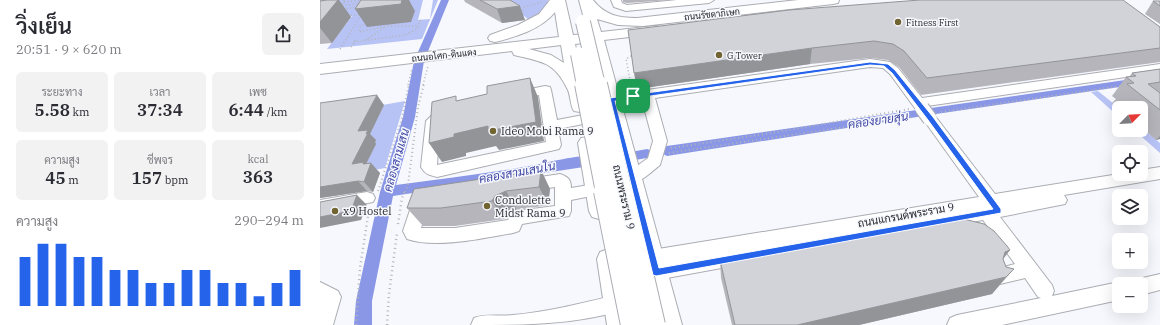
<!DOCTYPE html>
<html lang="th">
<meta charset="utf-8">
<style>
:root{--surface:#fff;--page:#f2f2f3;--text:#2b2b33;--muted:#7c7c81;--accent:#2563eb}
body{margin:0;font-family:"IBM Plex Serif",Sarabun,serif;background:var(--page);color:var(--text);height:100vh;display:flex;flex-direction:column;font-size:15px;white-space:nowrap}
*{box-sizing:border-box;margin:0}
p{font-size:13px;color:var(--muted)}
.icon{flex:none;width:22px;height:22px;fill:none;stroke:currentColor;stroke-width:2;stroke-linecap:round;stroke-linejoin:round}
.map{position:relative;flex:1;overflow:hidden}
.details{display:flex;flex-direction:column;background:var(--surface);width:320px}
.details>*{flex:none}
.needle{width:26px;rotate:66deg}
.buttons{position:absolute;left:792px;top:101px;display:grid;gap:8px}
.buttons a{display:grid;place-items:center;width:36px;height:36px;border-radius:6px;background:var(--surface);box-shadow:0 4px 16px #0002;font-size:20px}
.pin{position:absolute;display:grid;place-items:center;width:34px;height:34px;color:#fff;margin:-17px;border-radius:8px;box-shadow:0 2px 6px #0006}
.round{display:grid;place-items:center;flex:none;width:42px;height:42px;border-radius:6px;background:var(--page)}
.headline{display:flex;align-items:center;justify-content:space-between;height:68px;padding:0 16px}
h1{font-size:22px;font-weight:600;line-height:30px}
.figures{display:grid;grid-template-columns:repeat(3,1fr);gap:6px;height:68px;padding:4px 16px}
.figures div{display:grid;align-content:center;border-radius:6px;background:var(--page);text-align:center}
.figures b{font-size:17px;font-weight:600}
.figures small{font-size:11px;font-weight:400}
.figures p{font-size:11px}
.chart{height:112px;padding:8px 16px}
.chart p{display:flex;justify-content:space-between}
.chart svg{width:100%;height:72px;margin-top:4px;stroke:var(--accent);stroke-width:6}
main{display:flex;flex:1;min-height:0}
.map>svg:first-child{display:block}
</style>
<main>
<section class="details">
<div class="headline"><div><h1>วิ่งเย็น</h1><p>20:51 · 9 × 620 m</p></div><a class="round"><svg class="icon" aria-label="share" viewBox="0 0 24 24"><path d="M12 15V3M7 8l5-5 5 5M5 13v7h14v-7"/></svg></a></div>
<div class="figures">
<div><p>ระยะทาง</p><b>5.58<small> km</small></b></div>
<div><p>เวลา</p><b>37:34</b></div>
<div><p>เพซ</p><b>6:44<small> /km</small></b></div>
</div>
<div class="figures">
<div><p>ความสูง</p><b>45<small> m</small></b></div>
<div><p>ชีพจร</p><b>157<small> bpm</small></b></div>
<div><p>kcal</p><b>363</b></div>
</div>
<div class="chart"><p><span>ความสูง</span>290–294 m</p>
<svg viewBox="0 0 160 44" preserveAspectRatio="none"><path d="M5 44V14M15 44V6M25 44V6M35 44V14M45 44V14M55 44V22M65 44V22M75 44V30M85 44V30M95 44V22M105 44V22M115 44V30M125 44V30M135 44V38M145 44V30M155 44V22"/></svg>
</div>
</section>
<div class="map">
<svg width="840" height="325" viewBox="0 0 840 325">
<rect width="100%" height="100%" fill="#f6f8fe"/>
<path fill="#b8c3f5" d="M0,0h103l-5,20 12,-1 3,-19h5l-16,39 -95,10 25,-33 -32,3z
M185,0h43l-2,9 -17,11z
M778,91l21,17v9l-28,-25z
M85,101l-20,67 -65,12 51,-73z
M821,127l19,16v10l-26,-23h7z"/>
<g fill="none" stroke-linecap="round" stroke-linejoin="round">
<path fill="#8997e6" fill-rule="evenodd" d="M121,0h8l-25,61 -9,56 -19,68c44,-6 89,-11 133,-19 18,-3 56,-14 73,-9l1,3 -1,3 -5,2 -204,31 -21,105v24h-18l2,-24 24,-109 23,-75 11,-56z
M840,75v6l-224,33 -269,42 -4,-2 -2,-3 2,-3 4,-2z
M327,149l5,2 1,3 -1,3 -33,6 -5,-2 -1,-3 1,-3z"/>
<g stroke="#abadb2" stroke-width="2">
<path id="minor" d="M291,0h10l1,3 5,2 50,-5h37l-5,3 -83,8 -12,-4z
M550,59l20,3 8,6 24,30 238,-34v8l-233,34 2,2 -2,3 -5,1 -5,-1 -27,-37 -7,-6 -13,-1 -215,31 12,43 -7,24c-9,7 -22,21 -34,17l-3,-4 3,-4 22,-16 5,-17 -11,-41 -30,4 -5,-1 -2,-3 2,-3 40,-7z
M225,86l5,1 1,3 6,30 26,-5 5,2 2,3 -2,3 -30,6 3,16 -2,4 -122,28c-8,-2 -12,-3 -16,-10l5,-46 7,-7 46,-12 12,-5zM219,95l7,47 -109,23 3,-42 3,-3 46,-12 6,-4z
M610,114l5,2 60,78 124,-20h22v-4l19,-3v12l-96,16 3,5 -2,4 -65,13 52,68 2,6 -2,5 67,-14 4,2h-4v16l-117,25h-55l3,-7 7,-3 84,-17 -3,-1 -13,-19 -25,6 -7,-2 -2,-6 2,-6 22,-6 -32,-44 -327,60 -6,-2 -3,-6 4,-6 -5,-2 -3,-6 3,-6 6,-2 327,-53 -56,-78 2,-3z
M240,174c8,3 11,5 11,14l24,-4 6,2 2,4 -2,4 -30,6v11l-2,5 -47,8 -3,7 -6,2c-30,5 -77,16 -106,6l-4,-8 9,-27 5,-8zM235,187v19l-38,5 -6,2 -3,7 -53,8h-34l7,-22z
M47,192l6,2 2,4 -2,4 -53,10v-12z
M840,274v16l-19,5v-11h-8l1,-4z
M0,282l18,9 3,6 -8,28h-13z
M296,295l7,3 3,6 -3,6c-49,15 -100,15 -152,15l3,-7c13,-5 26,-1 39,-3 34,-3 70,-12 103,-20z"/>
</g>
<g stroke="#abadb2" stroke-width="2">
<path id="major" d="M230,0h15l8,35 15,-1 -9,-34h14c12,15 25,18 44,18l161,-18h41l-1,3 -5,1 -190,22 -25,-1 -21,-6 4,13 54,-6 5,1 2,3 -2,3 -5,1 -51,6 78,285h-26l-66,-283 -15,2 13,63 -2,4 -6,1 -6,-1c-4,-6 -3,-14 -6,-21 -14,-29 -26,-28 -54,-35l-2,-4 -192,23v-10l239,-27 -4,-25c-13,17 -40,25 -60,30l-5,-1 -2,-3 2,-3 28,-10 21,-11zM241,45l3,18 -13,-8 -22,-6z
M267,137l6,1 3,5 13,68 -3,6 -7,2 -7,-2 -3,-6 -11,-68 3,-5z
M288,249l8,3 3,7 14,66h-26l-10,-66 3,-7z"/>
</g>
<path stroke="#b3b4b9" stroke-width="1.5" stroke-dasharray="1 2.5" stroke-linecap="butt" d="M24,0l-1,4 2,1 16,-1
M24,2l19,-2
M23,9l16,-2
M202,14l2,-7 18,-5
M46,22l-6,5 -1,5 29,-6h31
M46,40l19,-13
M34,42l51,-7 12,-6 4,-10
M31,47l5,-8
M20,49l21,-34h-14
M88,85l4,-17
M103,85l5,-19
M311,85l-5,-26 7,-4"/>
<path stroke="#b3b4b9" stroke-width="2" stroke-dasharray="1 3" stroke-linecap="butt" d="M311,84v3
M621,112l180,-26
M351,148l100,-15 138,-24
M349,153l244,-36
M58,191l23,-69 8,-38
M85,192l3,-7 10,-78 6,-23"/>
<path stroke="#b3b4b9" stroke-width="2.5" stroke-dasharray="1 3.5" stroke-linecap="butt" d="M78,224l4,-26 3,-7
M36,325l4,-57 8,-52 3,-8
M67,325l2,-31 8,-61"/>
<use href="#minor" fill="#fff" fill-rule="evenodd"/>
<use href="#major" fill="#fff" fill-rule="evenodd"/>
<g stroke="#abadb2" stroke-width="16" stroke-linecap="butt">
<path id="minor-bridge" d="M602,108l8,11"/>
</g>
<g stroke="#abadb2" stroke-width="16" stroke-linecap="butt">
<path id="major-bridge-far2" d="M263,22l15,63
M258,54l6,31"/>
</g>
<g stroke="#abadb2" stroke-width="20" stroke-linecap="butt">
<path id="major-bridge-far1" d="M264,84l21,108
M278,84l25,108"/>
</g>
<g stroke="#abadb2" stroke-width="24" stroke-linecap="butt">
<path id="major-bridge" d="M285,191l27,134
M303,191l31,134"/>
</g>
<use href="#minor-bridge" stroke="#fff" stroke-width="14"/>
<use href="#major-bridge-far2" stroke="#fff" stroke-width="14"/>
<use href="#major-bridge-far1" stroke="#fff" stroke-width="18"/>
<use href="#major-bridge" stroke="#fff" stroke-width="22"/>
</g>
<path fill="#b5b5bb" d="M19,0l12,17 -19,26 -12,1v-43z
M144,0h47l14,20 -23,3 -37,-21z
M303,0h48l-44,3 -4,-1z
M833,1h7v23l-15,-10z
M840,27v35l-239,33 -22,-28 -11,-7 -18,-2 -60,6 -173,25 -9,-59z
M840,69v70l-4,1 -15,-13v-19h-22v1l-7,-6 4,-4 -4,-3 14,-19h3l3,-4z
M0,103l64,2 -14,29 6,6 -1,2 1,2 -10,20 14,9 -7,19 -6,-1 -47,7z
M221,170l9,19 -2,16 -31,5 -10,5 -3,4 -49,7h-32l-16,-18z
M690,250l-7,9 3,8 8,2 -22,25 -133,31h-127l-11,-47 -1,-18z"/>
<path fill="#939498" d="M18,0h1l12,17 -19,26 -12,-15v-6z
M82,0h7l6,11 -4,11 -44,5 -12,-18z
M200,6l5,14 -23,3 -5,-14z
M492,48l-2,16 -173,25 -3,-16z
M210,78l8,19 6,44 -45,9 -3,-4 -30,7v3l-24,6 -13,-19 25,-9z
M57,95l7,10 -14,29 6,6 -1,2 1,2 -10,20 5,-1 9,10 -7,19 -9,-10 -12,-18 6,-33z
M840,136v3l-4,1z
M221,170l9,19 -2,16 -9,-18z
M38,181l9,10 -47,7v-11z
M186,191l11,19 -10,5 -3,4 -12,-18 3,-5z
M37,195l10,10 -6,15 -41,8v-11z
M690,250l-14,18 9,-16z
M686,277l-14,17 -133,31h-62z"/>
<path fill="#d2d3d9" stroke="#939498" d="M7,0h11l-18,22v-21z
M41,0h41l-1,4 -46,5z
M160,0h30l10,6 -23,3z
M600,0h203l37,27v21l-233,30 -23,-27 -11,-7 -19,-3 -62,7 -178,25 -6,-43 161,-20z
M833,1h7v5z
M840,69v13l-12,2 12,9v17l-33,-26 7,-1 -8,-6 10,-1 -4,-3z
M210,78l6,44 -48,9v-5l-34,8v3l-25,6 3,-41 24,-6v5l31,-7v-8z
M57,95l-19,36 10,-1 -2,4 2,-1 -16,31 12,-2 -1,2 8,-1 -7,19 -6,-1 -38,6v-84z
M221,170l-2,17 -33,4 -11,5 -3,5 -51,7h-34l7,-19z
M37,195l-6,16 -31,6v-15z
M644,219l20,5 10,7 13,15 3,4 -5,2 -2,7 3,8 8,2 -8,8 -209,48h-62l-15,-65z"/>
<path fill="#2563eb" stroke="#fff" fill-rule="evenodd" d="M550,62l18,2 7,6 38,47 68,92v4l-345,63 -3,-1 -43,-177zM550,65l14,1 8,7 36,47 65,89 -334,59 -44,-167z"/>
<g fill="#716431" stroke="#f6f8fe" stroke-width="1.5">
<circle cx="578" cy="22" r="4"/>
<circle cx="399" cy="55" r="4"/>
<circle cx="173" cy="131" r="4"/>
<circle cx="167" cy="206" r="4"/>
<circle cx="15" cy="211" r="4"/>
</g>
<g text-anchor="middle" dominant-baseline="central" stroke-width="3" stroke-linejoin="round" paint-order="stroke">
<g font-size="9" fill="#2a2a2d" stroke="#f6f8fe">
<text transform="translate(392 14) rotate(-6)">ถนนรัชดาภิเษก</text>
<text transform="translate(124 55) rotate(-6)">ถนนอโศก-ดินแดง</text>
</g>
<g font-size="9" fill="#2a2a2d" stroke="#f6f8fe" text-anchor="start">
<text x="586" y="22">Fitness First</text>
<text x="407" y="55">G Tower</text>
</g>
<g font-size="11" fill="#2a2a2d" stroke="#f6f8fe" text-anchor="start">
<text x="181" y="131">Ideo Mobi Rama 9</text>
<text x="175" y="200">Condolette<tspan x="175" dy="13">Midst Rama 9</tspan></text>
<text x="23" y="211">x9 Hostel</text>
</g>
<g font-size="11" fill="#2a2a2d" stroke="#f6f8fe">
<text transform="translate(304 197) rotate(77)">ถนนพระราม 9</text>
<text transform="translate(586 215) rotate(-10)">ถนนแกรนด์พระราม 9</text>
</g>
<g font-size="12" font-style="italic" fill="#4048a5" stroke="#f6f8fe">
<text transform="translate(558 120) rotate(-8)">คลองยายสุ่น</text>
<text transform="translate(76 160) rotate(-74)">คลองสามเสน</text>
<text transform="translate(197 172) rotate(-10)">คลองสามเสนใน</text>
</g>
</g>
</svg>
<div class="buttons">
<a><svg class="needle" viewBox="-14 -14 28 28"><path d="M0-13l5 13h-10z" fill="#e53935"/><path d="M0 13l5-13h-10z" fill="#7c7c81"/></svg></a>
<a><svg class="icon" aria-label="locate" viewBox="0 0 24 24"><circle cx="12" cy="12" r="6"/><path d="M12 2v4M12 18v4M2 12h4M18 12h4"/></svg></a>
<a><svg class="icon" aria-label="layers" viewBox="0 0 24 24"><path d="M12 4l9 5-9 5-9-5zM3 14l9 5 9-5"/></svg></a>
<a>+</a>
<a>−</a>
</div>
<div class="pin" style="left:313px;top:96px;background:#1e9e55"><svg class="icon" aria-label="arrive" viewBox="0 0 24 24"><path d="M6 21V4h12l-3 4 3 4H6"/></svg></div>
</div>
</main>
